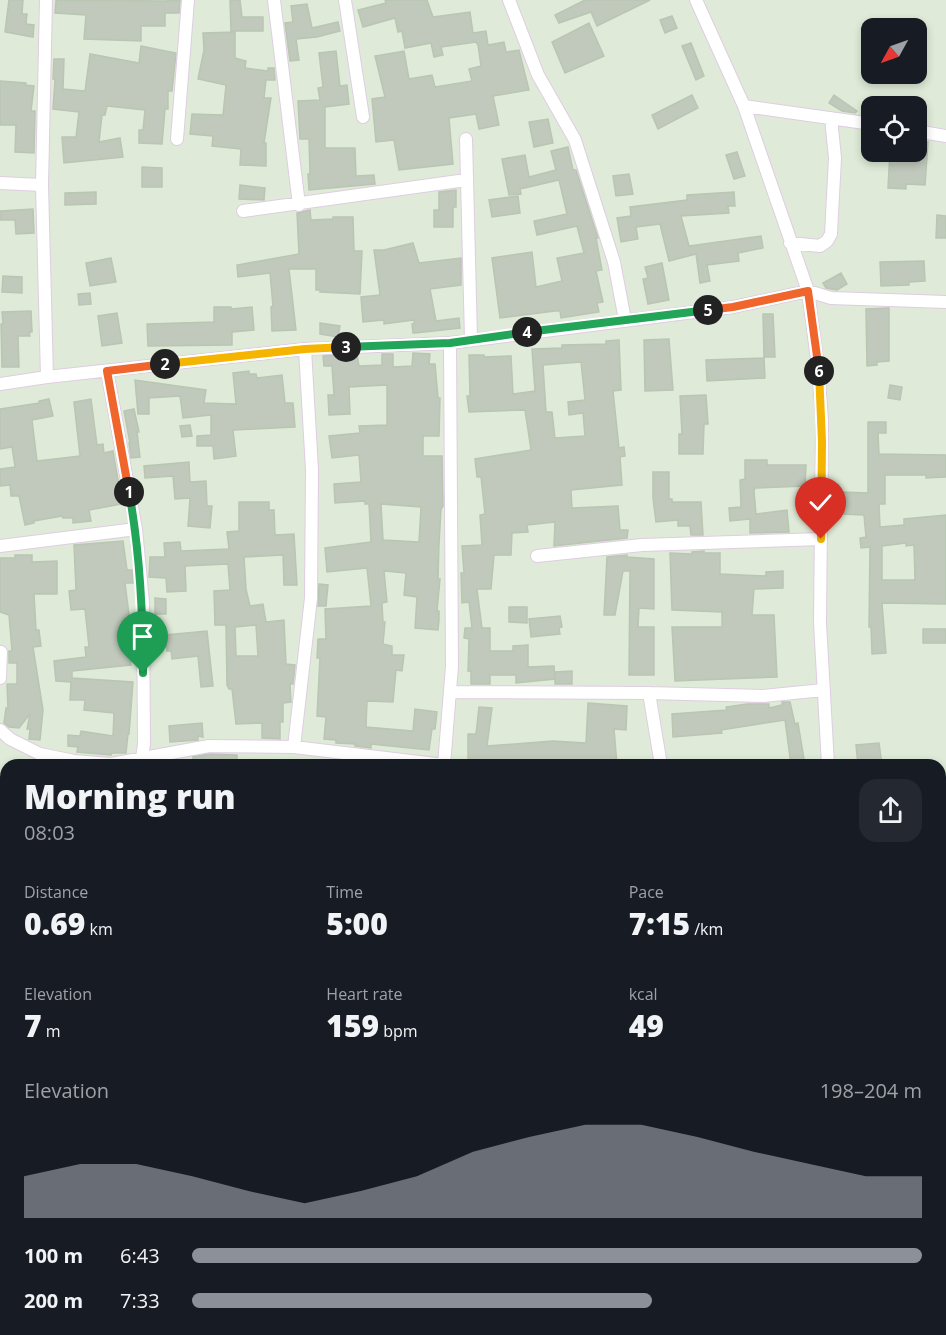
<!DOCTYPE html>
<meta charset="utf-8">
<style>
:root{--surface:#171b24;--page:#242831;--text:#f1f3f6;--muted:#9ea1a6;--accent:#8c9099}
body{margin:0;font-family:"Open Sans",sans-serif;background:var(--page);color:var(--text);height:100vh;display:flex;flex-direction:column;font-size:22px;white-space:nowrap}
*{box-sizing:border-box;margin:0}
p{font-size:20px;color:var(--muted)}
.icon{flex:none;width:33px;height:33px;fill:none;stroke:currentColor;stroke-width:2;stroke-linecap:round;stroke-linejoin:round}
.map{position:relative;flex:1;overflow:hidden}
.sheet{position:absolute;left:0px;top:759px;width:946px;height:576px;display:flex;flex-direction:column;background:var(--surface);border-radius:18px 18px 0 0;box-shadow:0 3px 9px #0003}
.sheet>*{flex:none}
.needle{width:39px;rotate:230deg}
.buttons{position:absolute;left:861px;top:18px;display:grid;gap:12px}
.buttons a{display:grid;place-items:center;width:66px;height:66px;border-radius:12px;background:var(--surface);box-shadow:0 3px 9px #0003;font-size:30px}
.pin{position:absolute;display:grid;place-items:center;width:51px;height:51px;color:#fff;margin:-62px -26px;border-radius:50% 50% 50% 0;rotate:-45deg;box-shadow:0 0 6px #0007}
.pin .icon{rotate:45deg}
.km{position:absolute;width:30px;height:30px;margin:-15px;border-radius:50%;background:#222;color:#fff;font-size:16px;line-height:30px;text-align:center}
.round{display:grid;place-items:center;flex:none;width:63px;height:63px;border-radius:18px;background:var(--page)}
.head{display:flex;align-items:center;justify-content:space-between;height:102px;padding:0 24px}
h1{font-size:33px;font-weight:800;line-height:45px}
.figures{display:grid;grid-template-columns:repeat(3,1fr);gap:9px;height:102px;padding:6px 24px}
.figures div{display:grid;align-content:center}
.figures b{font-size:30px;font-weight:800}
.figures small{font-size:16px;font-weight:400}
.figures p{font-size:16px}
.chart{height:168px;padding:12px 24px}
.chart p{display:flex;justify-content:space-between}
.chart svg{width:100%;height:108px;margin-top:6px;fill:var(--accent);opacity:.7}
ul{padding:0 24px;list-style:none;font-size:20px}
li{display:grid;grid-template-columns:96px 72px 1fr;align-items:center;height:45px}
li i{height:15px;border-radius:8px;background:var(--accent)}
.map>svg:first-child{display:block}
</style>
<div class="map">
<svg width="946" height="1335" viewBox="0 0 946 1335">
<rect width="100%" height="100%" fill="#dfebd8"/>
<path fill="#91e5cc" d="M6,1062v98l-6,8v-96z
M0,1263l6,3v54l-6,-1z
M58,1329h226l5,5 -201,1z"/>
<path fill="#c0c9bb" stroke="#b8c6b2" stroke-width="1.5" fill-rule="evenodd" d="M9,0h14l-1,14h5l-1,10 8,1 -1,12 -28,-5z
M56,0l109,1 15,-1 -1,13h-14v13h-24v15l-57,-2 2,-24 -31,-2z
M230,0h10l2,17h21v14h-32z
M385,0h42l6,17 37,-5 3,21 13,-2 2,14 16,-3 2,10 13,-2 10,40 -36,6 6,29 -20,4 -3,-15 -27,4 4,46 -54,6 -5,-30 -18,2 -4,-43 13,-2 -10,-41 29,-5 5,28 23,-4 3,12 37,-6 -3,-12 12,-3 -3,-21 -2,-3 -35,5 2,8 -9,2 -3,-14 -26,5 -3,-17 -4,1 -3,-14 -32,9 -5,-17 28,-7z
M585,0h65l-53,26 -6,-14 -32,11 -4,-8z
M307,4l5,24 26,-6 2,9 -23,6 -21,2 3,21 -9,1 -5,-38 8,-1 -2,-16z
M672,16l5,12 -12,5 -5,-13z
M589,23l15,33 -39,17 -13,-31z
M235,32v26l11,3 -1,7 23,3v-3h6l1,12h-9l-2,18h7l-7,45h2v23l-26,-1 1,-16 -29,-3 1,-10 -23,-2 2,-20 31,1 3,-30 -28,-6 6,-29 -1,-17z
M691,43l13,33 -8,4 -14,-34z
M141,46l35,7 -4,38h-4v18h-3l-3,35 -23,-1v-13h4l2,-20 -38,-4 -2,9h-3l-3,27 21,-4 3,19 -59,6 -2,-26h14l3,-25 -26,-3 2,-30h-2l1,-20h10l-1,30 22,2 5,-37 49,9z
M336,51l4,35 7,-1 2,19 -24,3v41h30l1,28 18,-1 1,9 -66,6 -1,-16h2l-1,-35h-9l-2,-38 22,-1 -2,-12 5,-1 -4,-34z
M0,81l26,2 -1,2 9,1 -3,25h4l-1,42 -19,-1 1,-27h-16z
M692,95l6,13 -40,21 -6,-14z
M834,95l23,16 -2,2 -13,-2 -13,-8z
M548,119l5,24 -19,4 -5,-25z
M916,141l12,1 -3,43 -19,-1v5l-18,-1 2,-36h26z
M568,147l5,23h3l22,68h-2l6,32 -6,1 7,31 -6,1 2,9 -38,6 -1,-7h-5l-55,7 -8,-60 40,-6 4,35 26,-6 -5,-23 27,-5 -7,-27 -40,9 -3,-14 33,-7 -8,-34 -39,9 1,5 -12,1 -7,-36 23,-4 4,22 27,-7 -5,-19z
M737,152l8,24 -11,3 -8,-24z
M142,167l20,1v19h-20z
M629,174l4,20 -17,2 -3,-20z
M240,185l25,3 -1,12 -25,-1z
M456,190v17h-3v20h-19v-17h5v-18z
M96,192v12l-31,1v-12z
M734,192l1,14h-7l1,7 -48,3 8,30 72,-10 2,12 -25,5 1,8 -32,4 3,16 -10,2 -4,-29 -27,7 -9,-37 -24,3 2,12 -17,3 -4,-24 14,-2 -1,-9 57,-7v-5z
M518,196l2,17 -28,4 -3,-17z
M33,209l1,24 -18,1 -1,-14h-15v-9z
M310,210l1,10 22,-1v-2h20l1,34h8l-2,43 -40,-2v-2h-4v-21h-27l7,61 -24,1 -1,-24 2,-1 -3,-33 -32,4 -1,-12 62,-11 -2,-41z
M937,215l9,1v22h-10z
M413,243l6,20 42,-5v27l-31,4 6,32 23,-3 1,10 -45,5h-2l-1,-9h2v-4l-30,4v-4l-21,2 -2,-25 19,-2 -6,-45h10z
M111,258l5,24 -26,4 -4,-23z
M924,261l1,20 -16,1v3l-28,1 -1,-24z
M662,263l7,37 -21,4 -5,-25 5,-1 -3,-11z
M841,273l6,11 -10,6 -11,-2 -3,-5z
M3,276l19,1v16l-20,-1z
M90,293l1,11 -12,1 -1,-11z
M214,307h17v2l21,-2 2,23 -22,2v13l-84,1 -1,-22 67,-2z
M889,308v53l-12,1v3l-10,1 -1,-57z
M31,311l1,21h-3l1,4h-12l1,31h-17l-1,-43h2l-1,-12z
M117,313l5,30 -20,3 -4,-30z
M763,314h10l2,43h-11z
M320,323l20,3 -2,11 -18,-3z
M669,339l4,51 -28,1 -1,-51z
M619,340l2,50 -8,1 6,57 5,-1 1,9 -5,1 2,28 -51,5 1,18 46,-2 2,24h8l-1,8 -73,8 1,-24 -28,3 1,7 -16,1 -1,22h-17l-3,34h-14l5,39h8v23h23v-5l15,-1v22l26,-1 1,13 -39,4v-8h-26v9h-19v-13h-3l1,-32 -5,-1 1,-10h7l-3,-26 -7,1 -1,-30h3l-2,-27 20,-1 -2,-30 5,-1 -4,-37h-4l-2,-18 56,-9 -6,-40 -56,2 -2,-16h3l-1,-41h15v2l27,-1 2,38 22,-3 -3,-42 30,-1v-3l44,-1v-3zM581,362l4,38 -17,2 1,13 14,-2 2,23 -30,2 -3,-26h-6l-3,-47z
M413,353l17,1 -1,10h6l3,34h2l-1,38h-16v20h19l1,50 -2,3 -2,35 -1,35h2l-3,32h2v9l-1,10 -23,-2 2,-31 -13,-2 2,-22 -22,-2 3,31 -5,1 1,19h2l-2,22 9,2v9h12l-2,16 -6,-1 -3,32 -26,-1 -1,26 47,4 2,-22 22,3 -2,17h-3l-3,21 -58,-6v4l-16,-2v-2l-19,-1v-3l-12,-1 2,-22 -9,-1 3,-58h-3l1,-19h8l-1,-30 46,-3 -4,-38 -40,4 -2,-24 46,-6 -2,-38h-4v-3l-30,2 -1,-19 27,-2 -2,-27 -27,3 -3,-22 31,-3 -1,-7 28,-1v-40l-38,2 1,27 -21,1 -1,-20h6l-2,-29h-8l-1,-10 34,-1 2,11 23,-1v-11h11v13l19,-1zM381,504l40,3 -2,35 -36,-2z
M764,358l1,20 -58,3 -1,-21z
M249,371v3h7l1,4 25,-3 3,28h8l2,24 -62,3 3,26 -22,3 -1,-13h-16v-10l14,-1v-20l-28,3 -3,-22 -31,2v16h-11l-3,-34 71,10 -2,13 32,1 -3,-31z
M890,385l12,2 -2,13 -12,-2z
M706,395l2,29h-4l-1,30h-24v-20h3l-2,-38z
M49,399l4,17 -21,4 5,41 43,-5 -6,-54 17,-3 6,46 6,-1 1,9 9,-2 9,53 -33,6 2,11 -18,2v-5h-10l-1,-2 -28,5v2l-9,2 -6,-29h-8l-1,-11 -10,1v-17l15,-2 -3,-20 -12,2v-40l39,-6v-2z
M134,409l5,23h-2l3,25 -9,1 -2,-15h1l-6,-32z
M868,422h18v11h-8l1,21 67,1v22l-20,1v-3h-41v29h-6l1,23 24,-2v-6l42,-4v89l-64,-1 4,50 -14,1 -1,-27h-2l1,-80 -9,1 -1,-10 6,-1 -2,-22 -23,-1 1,-22 26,1zM906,543v3l8,-1 1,35h-33v-34z
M190,425l2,11 -10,1 -2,-11z
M745,460h22v5h39l-1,21 -50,2 -1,3 2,23 31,-4 2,22 -39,1v-14l-20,2 -1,-13 12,-1 -1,-27 5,-1z
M189,462l1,20 16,-1 1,25h5l-2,22 -22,-2 2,-28 -15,1 -2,-23 -28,2 -1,-12z
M653,472h16v27h3v3h29l2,33h-12l-1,-9h-12v-6l-22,2 -3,-24z
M239,502h30v8h5l1,25 19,-1 3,51h-13l-1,-30 -39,2 2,32 4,17 13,-2 3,18 18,-2 2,44 9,1 -2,19h-3l1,18 -8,1v19h-3v17l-18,-1v-15l-26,1 -4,-35h-3l-2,-4 -1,-60h-11l-1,-34 16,-1 -2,-26 -43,2 1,25 -19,1 -1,-14 -17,-1 1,-20h15l-1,-14 16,-1 1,9 48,-2 -2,-17 12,-1zM256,625l2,31h-22l-1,-29z
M123,541l4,29h5l1,13h-8l7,55 -4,1 3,26 -59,6v7l61,4 -4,52h-1l-2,19h-14l-1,2 -34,-3 1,-5 -10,-1v-11l12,1 1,-5 32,5 1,-23 -30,-3 1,-10h-15l1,-18 -15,-1 -2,-20 32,-4 -1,-10h4l-4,-38 -14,1 -2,-19 7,-1 -2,-45z
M704,551v2h16v21l46,2v-4l17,-1v17l-29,1 -2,26h22l3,62 -102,4 -3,-54h50v-15l-50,-2 -2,-57 22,1v-2z
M15,555h17v7l25,-1v33h-23l2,36h3l2,16 -8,1 10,63 -3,30 -11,-1 1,-10h-3l3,-15 -11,14 -10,-1 -5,-4 2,-15 2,1 -1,-25h10v-21h-8v-12h3l-3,-36 -9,-3v-54h15z
M627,555v2l27,2v50l-15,-1 -1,19h16v48h-25l1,-104h-7l-8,44h-11l3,-58z
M319,584l9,1 -2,21h-8z
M155,598l11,1v15h-11z
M509,607h18v16l-18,-1z
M560,616l2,11 -3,1 1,6 -29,3 -2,-18z
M923,629h23v14h-23z
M207,631l6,55 -12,1 -3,-31 -26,3 -1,-8h-4l-2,-16z
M572,671v13h-17v-12z
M782,702h8l5,22 3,-1 7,42h-14l-6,-45 -64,10 1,3 -49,4 -1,-23 55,-4 -1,-3 21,-3h22v4l13,-3z
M588,703l39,3 -1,24 -12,-1 3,36h-36l-29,-3 -25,1v-3l-35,3 -24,-1v-28h8l3,-27 13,1 -5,38 66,-5 33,2z
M202,723l1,14 -5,-1v4l-28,2 -1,-16z
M879,743l3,22h-24l-2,-20z
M210,754l27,1v8l-44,1v-7z"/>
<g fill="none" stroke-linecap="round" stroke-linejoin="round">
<g stroke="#dfcde2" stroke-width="14">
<path id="minor" d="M46,0l-4,185 5,192
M274,0l25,205
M345,0l18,117
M509,0l29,75 37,65 39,122 11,58
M696,0l48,106 64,185 10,76 4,53 -2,203 8,142
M744,106l128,18
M916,131l30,5
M177,139l11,-139
M466,139l5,200
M0,183l42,2
M243,211l223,-31
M790,243l30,3 7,-5 4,-7 4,-76 -4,-40
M107,371l29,158 7,73 1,142 -3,21
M0,384l47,-7 258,-28 145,-6 283,-36 75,-16 23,7 115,4
M0,546l136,-17
M537,556l105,-11 179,-6
M0,678l1,-26
M451,692l198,1 114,3 60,-6
M649,693l12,72
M0,730l10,9 30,15 34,7 37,3 98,-18 85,1 150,18
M294,747l17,-149 1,-128 -7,-121
M444,765l8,-99 -2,-323
M940,931l6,-2
M940,1044l6,-2
M940,1060l6,10
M940,1208l6,-2
M337,1329l2,6
M610,1329l3,6
M787,1329l3,6
M886,1329l3,6"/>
</g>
<use href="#minor" stroke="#fff" stroke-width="12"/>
</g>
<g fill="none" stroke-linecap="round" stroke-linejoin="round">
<g stroke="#fff" stroke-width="12">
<path id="split-1" d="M129,492c11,60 14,120 14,181"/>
</g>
<g stroke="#fff" stroke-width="12">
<path id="split-2" d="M129,492l-22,-121 58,-7"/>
</g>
<g stroke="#fff" stroke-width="12">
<path id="split-3" d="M165,364l140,-15 41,-2"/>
</g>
<g stroke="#fff" stroke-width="12">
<path id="split-4" d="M346,347l104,-4 77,-11"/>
</g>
<g stroke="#fff" stroke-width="12">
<path id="split-5" d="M527,332l181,-22"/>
</g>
<g stroke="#fff" stroke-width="12">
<path id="split-6" d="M708,310l25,-3 75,-16 11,80"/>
</g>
<g stroke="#fff" stroke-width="12">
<path id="split-7" d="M819,371l3,71 -1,97"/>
</g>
<use href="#split-1" stroke="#22a559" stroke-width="8"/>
<use href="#split-2" stroke="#f0652b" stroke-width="8"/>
<use href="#split-3" stroke="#f5b400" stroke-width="8"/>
<use href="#split-4" stroke="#22a559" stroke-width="8"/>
<use href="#split-5" stroke="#22a559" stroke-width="8"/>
<use href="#split-6" stroke="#f0652b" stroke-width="8"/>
<use href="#split-7" stroke="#f5b400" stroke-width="8"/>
</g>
</svg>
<div class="buttons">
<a><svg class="needle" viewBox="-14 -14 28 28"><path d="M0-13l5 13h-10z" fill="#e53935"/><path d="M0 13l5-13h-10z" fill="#9ea1a6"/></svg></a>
<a><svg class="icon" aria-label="locate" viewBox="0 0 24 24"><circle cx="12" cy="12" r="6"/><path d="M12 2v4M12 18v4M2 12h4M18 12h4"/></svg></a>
</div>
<div class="pin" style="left:143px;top:673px;background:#1e9e55"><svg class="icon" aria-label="arrive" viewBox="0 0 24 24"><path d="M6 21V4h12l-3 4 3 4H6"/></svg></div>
<div class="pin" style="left:821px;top:539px;background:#d93025"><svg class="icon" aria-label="check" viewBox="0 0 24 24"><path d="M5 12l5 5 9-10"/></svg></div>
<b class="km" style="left:129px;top:492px">1</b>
<b class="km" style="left:165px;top:364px">2</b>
<b class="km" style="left:346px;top:347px">3</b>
<b class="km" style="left:527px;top:332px">4</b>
<b class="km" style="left:708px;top:310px">5</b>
<b class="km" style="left:819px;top:371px">6</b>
<section class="sheet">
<div class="head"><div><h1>Morning run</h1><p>08:03</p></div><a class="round"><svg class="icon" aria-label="share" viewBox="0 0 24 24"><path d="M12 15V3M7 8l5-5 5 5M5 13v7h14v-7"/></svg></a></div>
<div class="figures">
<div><p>Distance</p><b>0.69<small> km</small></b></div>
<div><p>Time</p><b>5:00</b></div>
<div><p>Pace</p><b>7:15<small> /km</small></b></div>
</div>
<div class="figures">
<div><p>Elevation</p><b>7<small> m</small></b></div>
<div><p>Heart rate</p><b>159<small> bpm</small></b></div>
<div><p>kcal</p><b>49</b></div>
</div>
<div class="chart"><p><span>Elevation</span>198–204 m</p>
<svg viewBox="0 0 160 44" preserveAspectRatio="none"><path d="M0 44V27L10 22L20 22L30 27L40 33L50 38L60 33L70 27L80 17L90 11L100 6L110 6L120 11L130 17L140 22L150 27L160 27V44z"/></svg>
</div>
<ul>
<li><b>100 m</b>6:43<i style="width:100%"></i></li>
<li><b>200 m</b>7:33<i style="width:63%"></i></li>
</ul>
</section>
</div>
